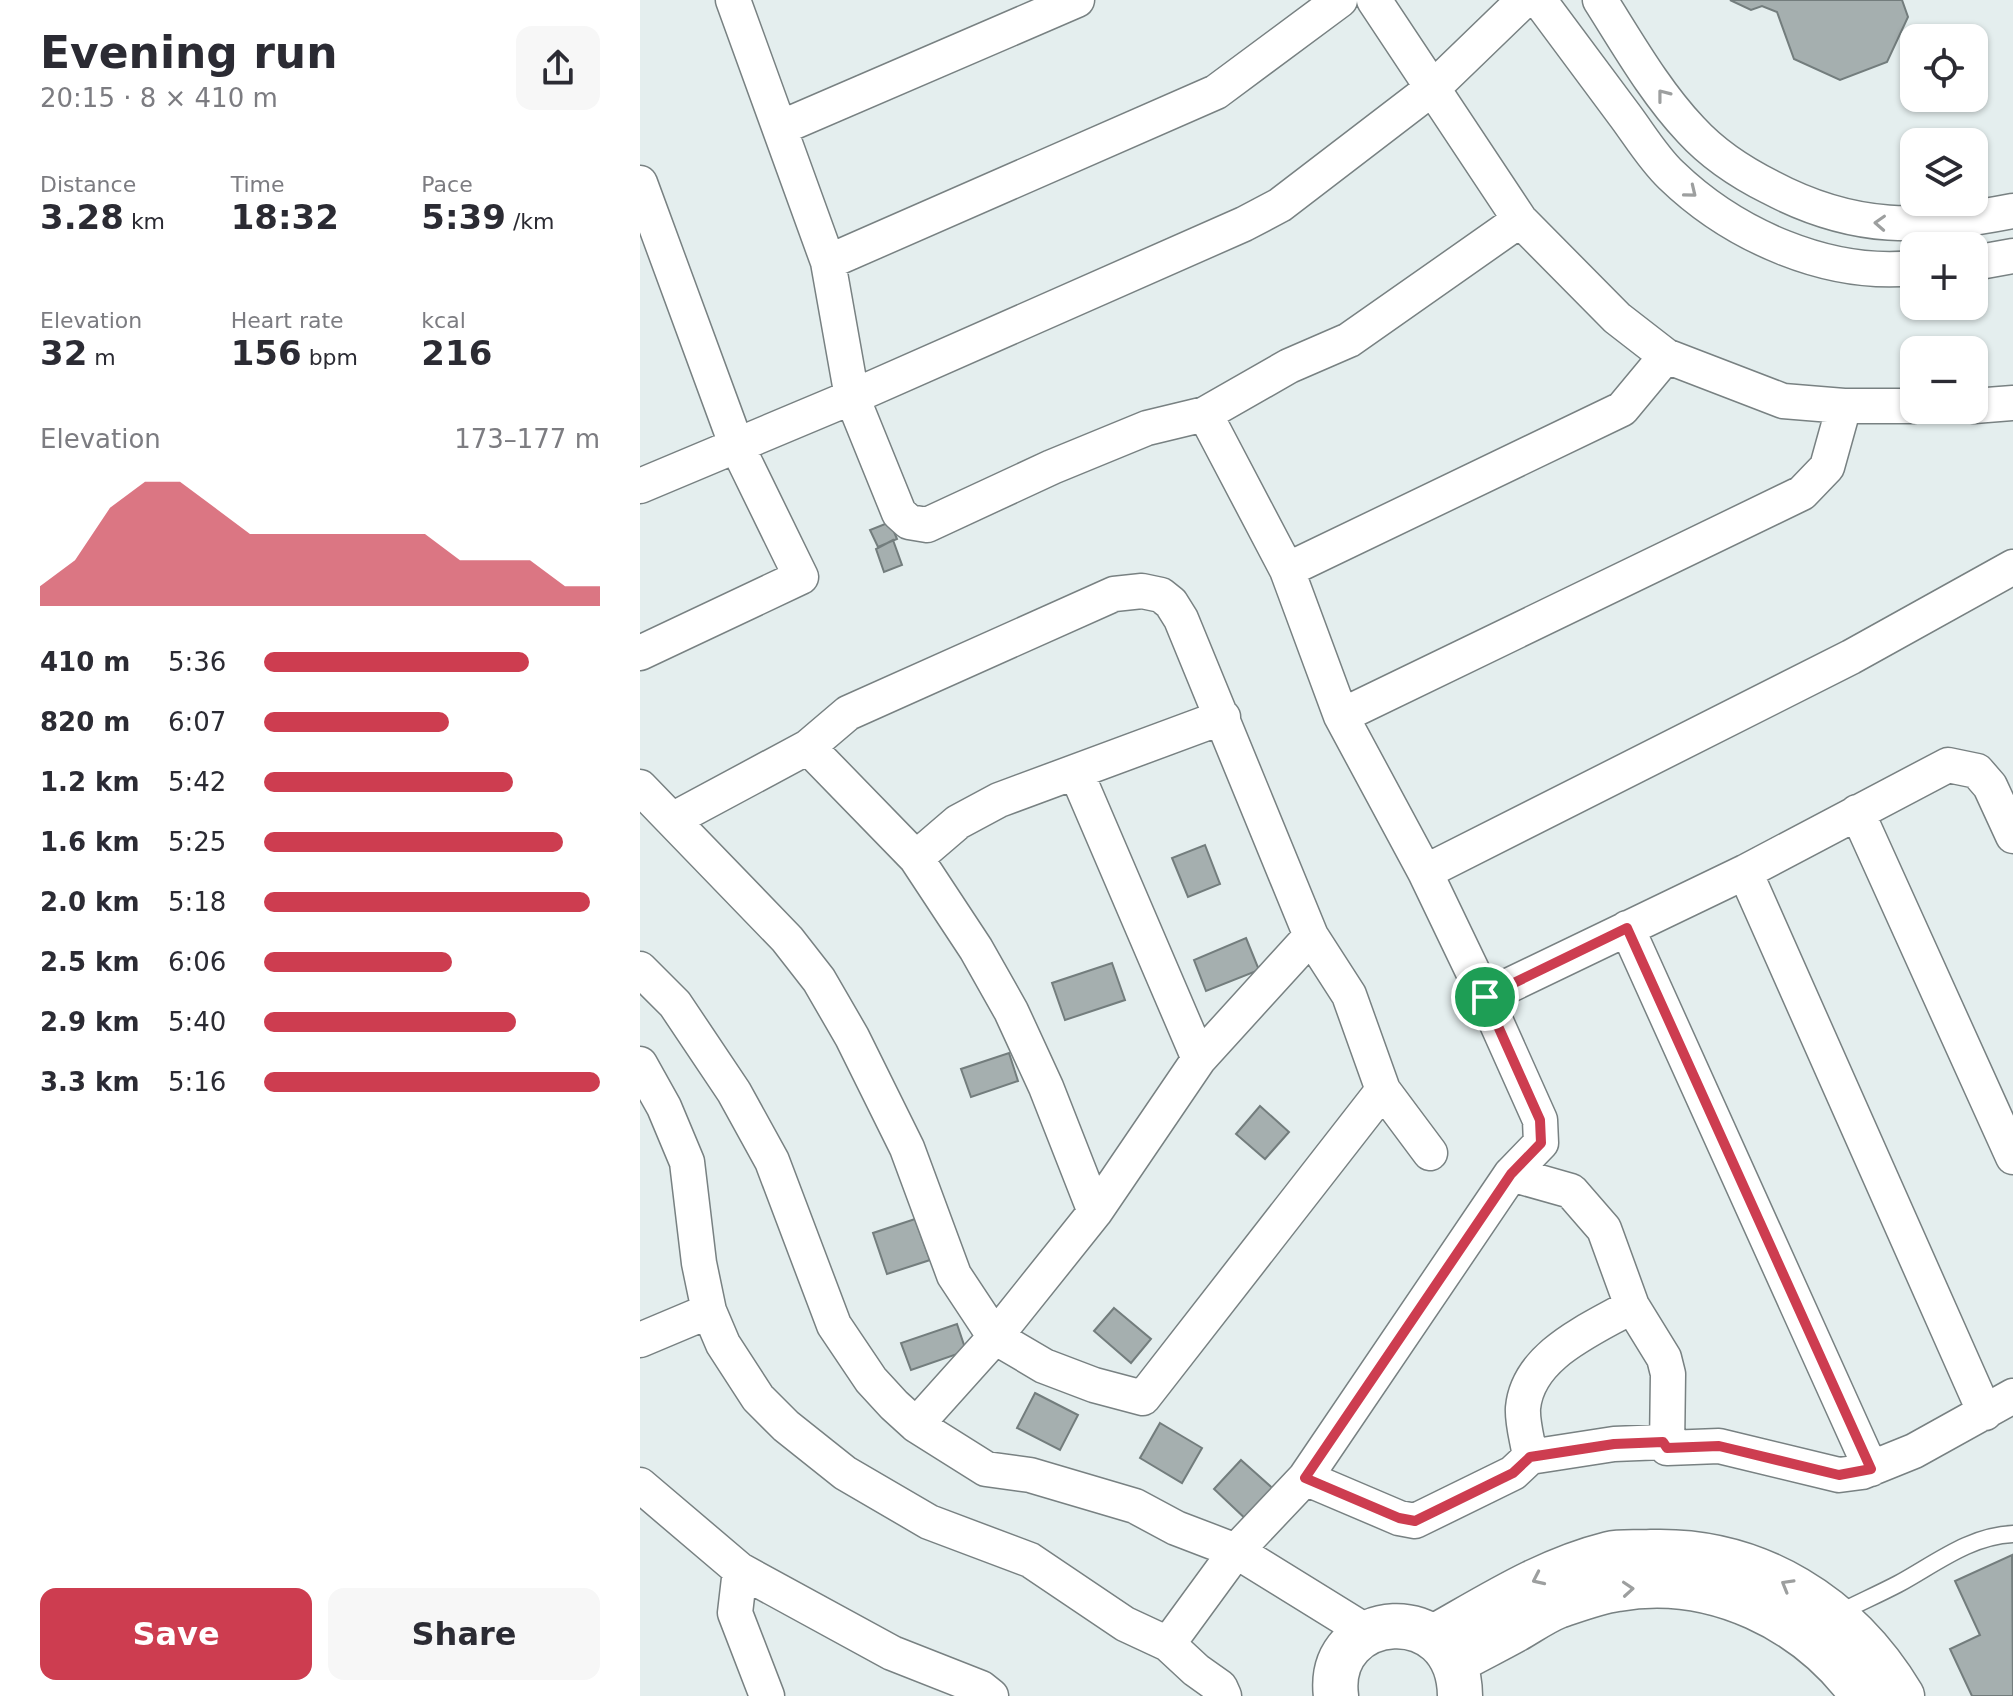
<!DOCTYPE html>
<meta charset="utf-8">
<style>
:root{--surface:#fff;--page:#f7f7f7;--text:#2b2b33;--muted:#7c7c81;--accent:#cd3d50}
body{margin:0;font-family:"DejaVu Sans",sans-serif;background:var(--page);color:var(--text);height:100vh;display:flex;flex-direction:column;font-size:30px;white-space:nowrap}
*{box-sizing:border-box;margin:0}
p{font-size:26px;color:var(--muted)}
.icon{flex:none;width:44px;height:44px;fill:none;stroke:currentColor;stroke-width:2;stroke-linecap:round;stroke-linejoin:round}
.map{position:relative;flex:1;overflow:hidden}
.panel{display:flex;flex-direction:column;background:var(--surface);width:640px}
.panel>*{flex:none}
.buttons{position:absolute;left:1260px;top:24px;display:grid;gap:16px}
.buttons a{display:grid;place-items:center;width:88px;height:88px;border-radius:16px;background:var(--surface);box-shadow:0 2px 6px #0004;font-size:40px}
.pin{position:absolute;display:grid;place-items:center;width:68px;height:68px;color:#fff;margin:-34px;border:4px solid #fff;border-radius:50%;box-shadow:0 2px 8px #0007}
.round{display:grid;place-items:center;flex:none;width:84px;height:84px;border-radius:16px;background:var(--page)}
.overview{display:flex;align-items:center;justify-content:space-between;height:136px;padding:0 40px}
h1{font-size:44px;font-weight:800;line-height:60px}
.metrics{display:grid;grid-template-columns:repeat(3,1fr);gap:12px;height:136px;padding:8px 40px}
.metrics div{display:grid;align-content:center}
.metrics b{font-size:34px;font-weight:800}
.metrics small{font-size:22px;font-weight:400}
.metrics p{font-size:22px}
.chart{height:224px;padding:16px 40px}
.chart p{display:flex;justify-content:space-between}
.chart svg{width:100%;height:144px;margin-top:8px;fill:var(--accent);opacity:.7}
.button{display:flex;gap:16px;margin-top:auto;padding:16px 40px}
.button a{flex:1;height:92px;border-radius:16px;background:var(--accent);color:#fff;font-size:32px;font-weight:800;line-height:92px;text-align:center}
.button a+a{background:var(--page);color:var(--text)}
ul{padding:0 40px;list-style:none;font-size:26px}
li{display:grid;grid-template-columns:128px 96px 1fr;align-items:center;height:60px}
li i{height:20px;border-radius:10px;background:var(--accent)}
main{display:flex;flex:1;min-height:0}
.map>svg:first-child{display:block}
</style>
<main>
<section class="panel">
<div class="overview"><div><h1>Evening run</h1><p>20:15 · 8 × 410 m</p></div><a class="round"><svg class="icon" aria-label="share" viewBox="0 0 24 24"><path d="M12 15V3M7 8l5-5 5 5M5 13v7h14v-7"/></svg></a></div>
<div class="metrics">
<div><p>Distance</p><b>3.28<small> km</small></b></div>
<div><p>Time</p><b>18:32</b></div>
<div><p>Pace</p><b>5:39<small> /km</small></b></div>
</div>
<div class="metrics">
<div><p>Elevation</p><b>32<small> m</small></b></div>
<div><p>Heart rate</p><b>156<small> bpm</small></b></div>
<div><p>kcal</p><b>216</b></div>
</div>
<div class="chart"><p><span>Elevation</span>173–177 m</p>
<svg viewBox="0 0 160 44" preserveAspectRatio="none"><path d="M0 44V38L10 30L20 14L30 6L40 6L50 14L60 22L70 22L80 22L90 22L100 22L110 22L120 30L130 30L140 30L150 38L160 38V44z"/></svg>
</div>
<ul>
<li><b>410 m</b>5:36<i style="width:79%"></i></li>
<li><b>820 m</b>6:07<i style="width:55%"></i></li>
<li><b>1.2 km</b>5:42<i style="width:74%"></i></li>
<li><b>1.6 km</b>5:25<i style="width:89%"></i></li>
<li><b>2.0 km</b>5:18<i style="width:97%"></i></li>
<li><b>2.5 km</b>6:06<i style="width:56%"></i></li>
<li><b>2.9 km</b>5:40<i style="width:75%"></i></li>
<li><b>3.3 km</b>5:16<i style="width:100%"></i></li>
</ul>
<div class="button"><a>Save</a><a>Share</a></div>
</section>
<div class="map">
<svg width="1373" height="1696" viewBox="0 0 1373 1696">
<rect width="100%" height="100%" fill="#e4eeee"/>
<path fill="#a5afaf" stroke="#737d7d" stroke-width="2" d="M1090,0h172l6,17 -21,45 -47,18 -46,-21 -17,-47 -15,-6 -11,4z
M250,522l7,17 -19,8 -8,-17z
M253,540l9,25 -18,7 -8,-23z
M565,845l15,39 -32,13 -16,-39z
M606,938l13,32 -53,21 -12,-31z
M472,963l13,37 -60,20 -13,-37z
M369,1053l9,28 -47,16 -10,-28z
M620,1106l29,26 -24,27 -29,-25z
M275,1219l15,41 -43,14 -14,-41z
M474,1308l37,31 -20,24 -37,-32z
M317,1324l9,27 -55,19 -10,-27z
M395,1393l43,22 -18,35 -43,-22z
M520,1423l42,25 -20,35 -42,-25z
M601,1460l37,33 -28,30 -36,-34z
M1372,1555l1,141h-41l-22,-47 30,-14 -25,-54z"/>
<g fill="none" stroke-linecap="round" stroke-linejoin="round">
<g stroke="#788182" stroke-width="19">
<path id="lane" d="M1195,1615c21,-11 42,-20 63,-31 37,-20 71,-48 115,-50"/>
</g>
<g stroke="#788182" stroke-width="37">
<path id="street" d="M93,0l95,262 24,135 47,116 10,9 18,3 125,-58 95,-39 58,-14 84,-48 60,-26 171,-120
M734,0l146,220 97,98 49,38 117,45 61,5h70
M899,0c29,39 58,78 87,117 14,19 28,42 45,58 62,60 156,102 243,93
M960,0c28,44 55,92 91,130 21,23 51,43 79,57 85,45 151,42 243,24
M140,128l297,-128
M0,183l96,261 65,133 -161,76
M188,262l388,-170 124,-92
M1334,263l39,-7
M1334,406l39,-3
M0,486l212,-89 392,-173 36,-19 154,-118 90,-87
M647,570l335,-161 44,-53
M701,716l461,-223 25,-26 17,-61
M168,747l108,111 60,91 35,62 35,76 49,125
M436,772l123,287
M0,787l147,152 32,41 33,57 55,111 47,127 41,62 49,29 50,19 49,13 240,-308
M1217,812l156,345
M32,820l136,-73 40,-34 266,-119 28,-3 19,4 10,8 10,16 130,317 38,59 34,95 47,63
M276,858l42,-36 41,-22 224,-83
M785,872l426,-215 162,-90
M1105,872l240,541
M987,928l244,541
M0,969l35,35 59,88 38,69 62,164 37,55 23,25 22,20 70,44 44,6 105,31 41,22 60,23 131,81
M845,997l260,-125 203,-107 29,6 13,15 23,50
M0,1064l24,43 23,55 12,101 10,48 14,33 35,54 28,28 59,47 84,49 101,38 95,64 43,20 28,26 24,17 4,9
M871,1174l60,17 33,38 28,77 32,52 4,16 -1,74
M0,1340l69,-29
M276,1425l79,-88 100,-125 104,-153 112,-123
M890,1457c-2,-15 -8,-34 -7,-49 5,-54 70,-79 109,-102
M665,1478l94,40 16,3 98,-48 17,-16 84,-13 49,-2 4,6 52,-2 120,29 23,-3 52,-21 99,-55
M0,1485l100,85 152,83 89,35 10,8
M100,1570l-5,43 32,83
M528,1644l68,-93 69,-73 206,-304 30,-31 -1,-23 -55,-123 -60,-125 -84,-156 -54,-146 -82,-156"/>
</g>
<g stroke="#788182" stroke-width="47">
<path id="secondary" d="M794,1637c57,-32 111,-67 175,-83 13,-3 29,-1 43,-2 106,-3 196,54 250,144
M815,1662c20,-11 40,-21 60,-32 14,-8 28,-18 43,-24 18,-6 39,-14 59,-17 95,-17 191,30 246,107
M696,1696c-11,-87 123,-99 124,0"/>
</g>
<use href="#lane" stroke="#fff" stroke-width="16"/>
<use href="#street" stroke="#fff" stroke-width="34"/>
<use href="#secondary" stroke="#fff" stroke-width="44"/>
</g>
<defs><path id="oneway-chevron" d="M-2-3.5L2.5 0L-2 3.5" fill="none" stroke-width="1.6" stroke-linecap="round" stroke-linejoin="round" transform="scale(2)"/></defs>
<g stroke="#9d9f9f">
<use href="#oneway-chevron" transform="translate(1023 95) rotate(-128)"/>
<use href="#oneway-chevron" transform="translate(1051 192) rotate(39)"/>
<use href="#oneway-chevron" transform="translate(1240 223) rotate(-177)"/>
<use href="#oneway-chevron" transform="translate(898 1579) rotate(155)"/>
<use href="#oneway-chevron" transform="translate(1147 1585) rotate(-150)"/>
<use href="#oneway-chevron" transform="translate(988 1589) rotate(-4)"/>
</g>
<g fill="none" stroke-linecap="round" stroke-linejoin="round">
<g stroke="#fff" stroke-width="16">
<path id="route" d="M987,928l244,541 -32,6 -120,-29 -52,2 -4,-6 -49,2 -84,13 -17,16 -98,48 -16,-3 -94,-40 206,-304 30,-31 -1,-23 -55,-123z"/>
</g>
<use href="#route" stroke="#cd3d50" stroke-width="10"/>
</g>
</svg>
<div class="buttons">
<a><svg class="icon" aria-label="locate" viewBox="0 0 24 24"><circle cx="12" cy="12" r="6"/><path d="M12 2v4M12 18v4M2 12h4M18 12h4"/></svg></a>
<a><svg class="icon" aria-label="layers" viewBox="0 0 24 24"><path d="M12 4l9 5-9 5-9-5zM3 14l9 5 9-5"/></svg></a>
<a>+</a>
<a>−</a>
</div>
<div class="pin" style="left:845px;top:997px;background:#1e9e55"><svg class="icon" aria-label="arrive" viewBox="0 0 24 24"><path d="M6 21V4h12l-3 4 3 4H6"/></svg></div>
</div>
</main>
